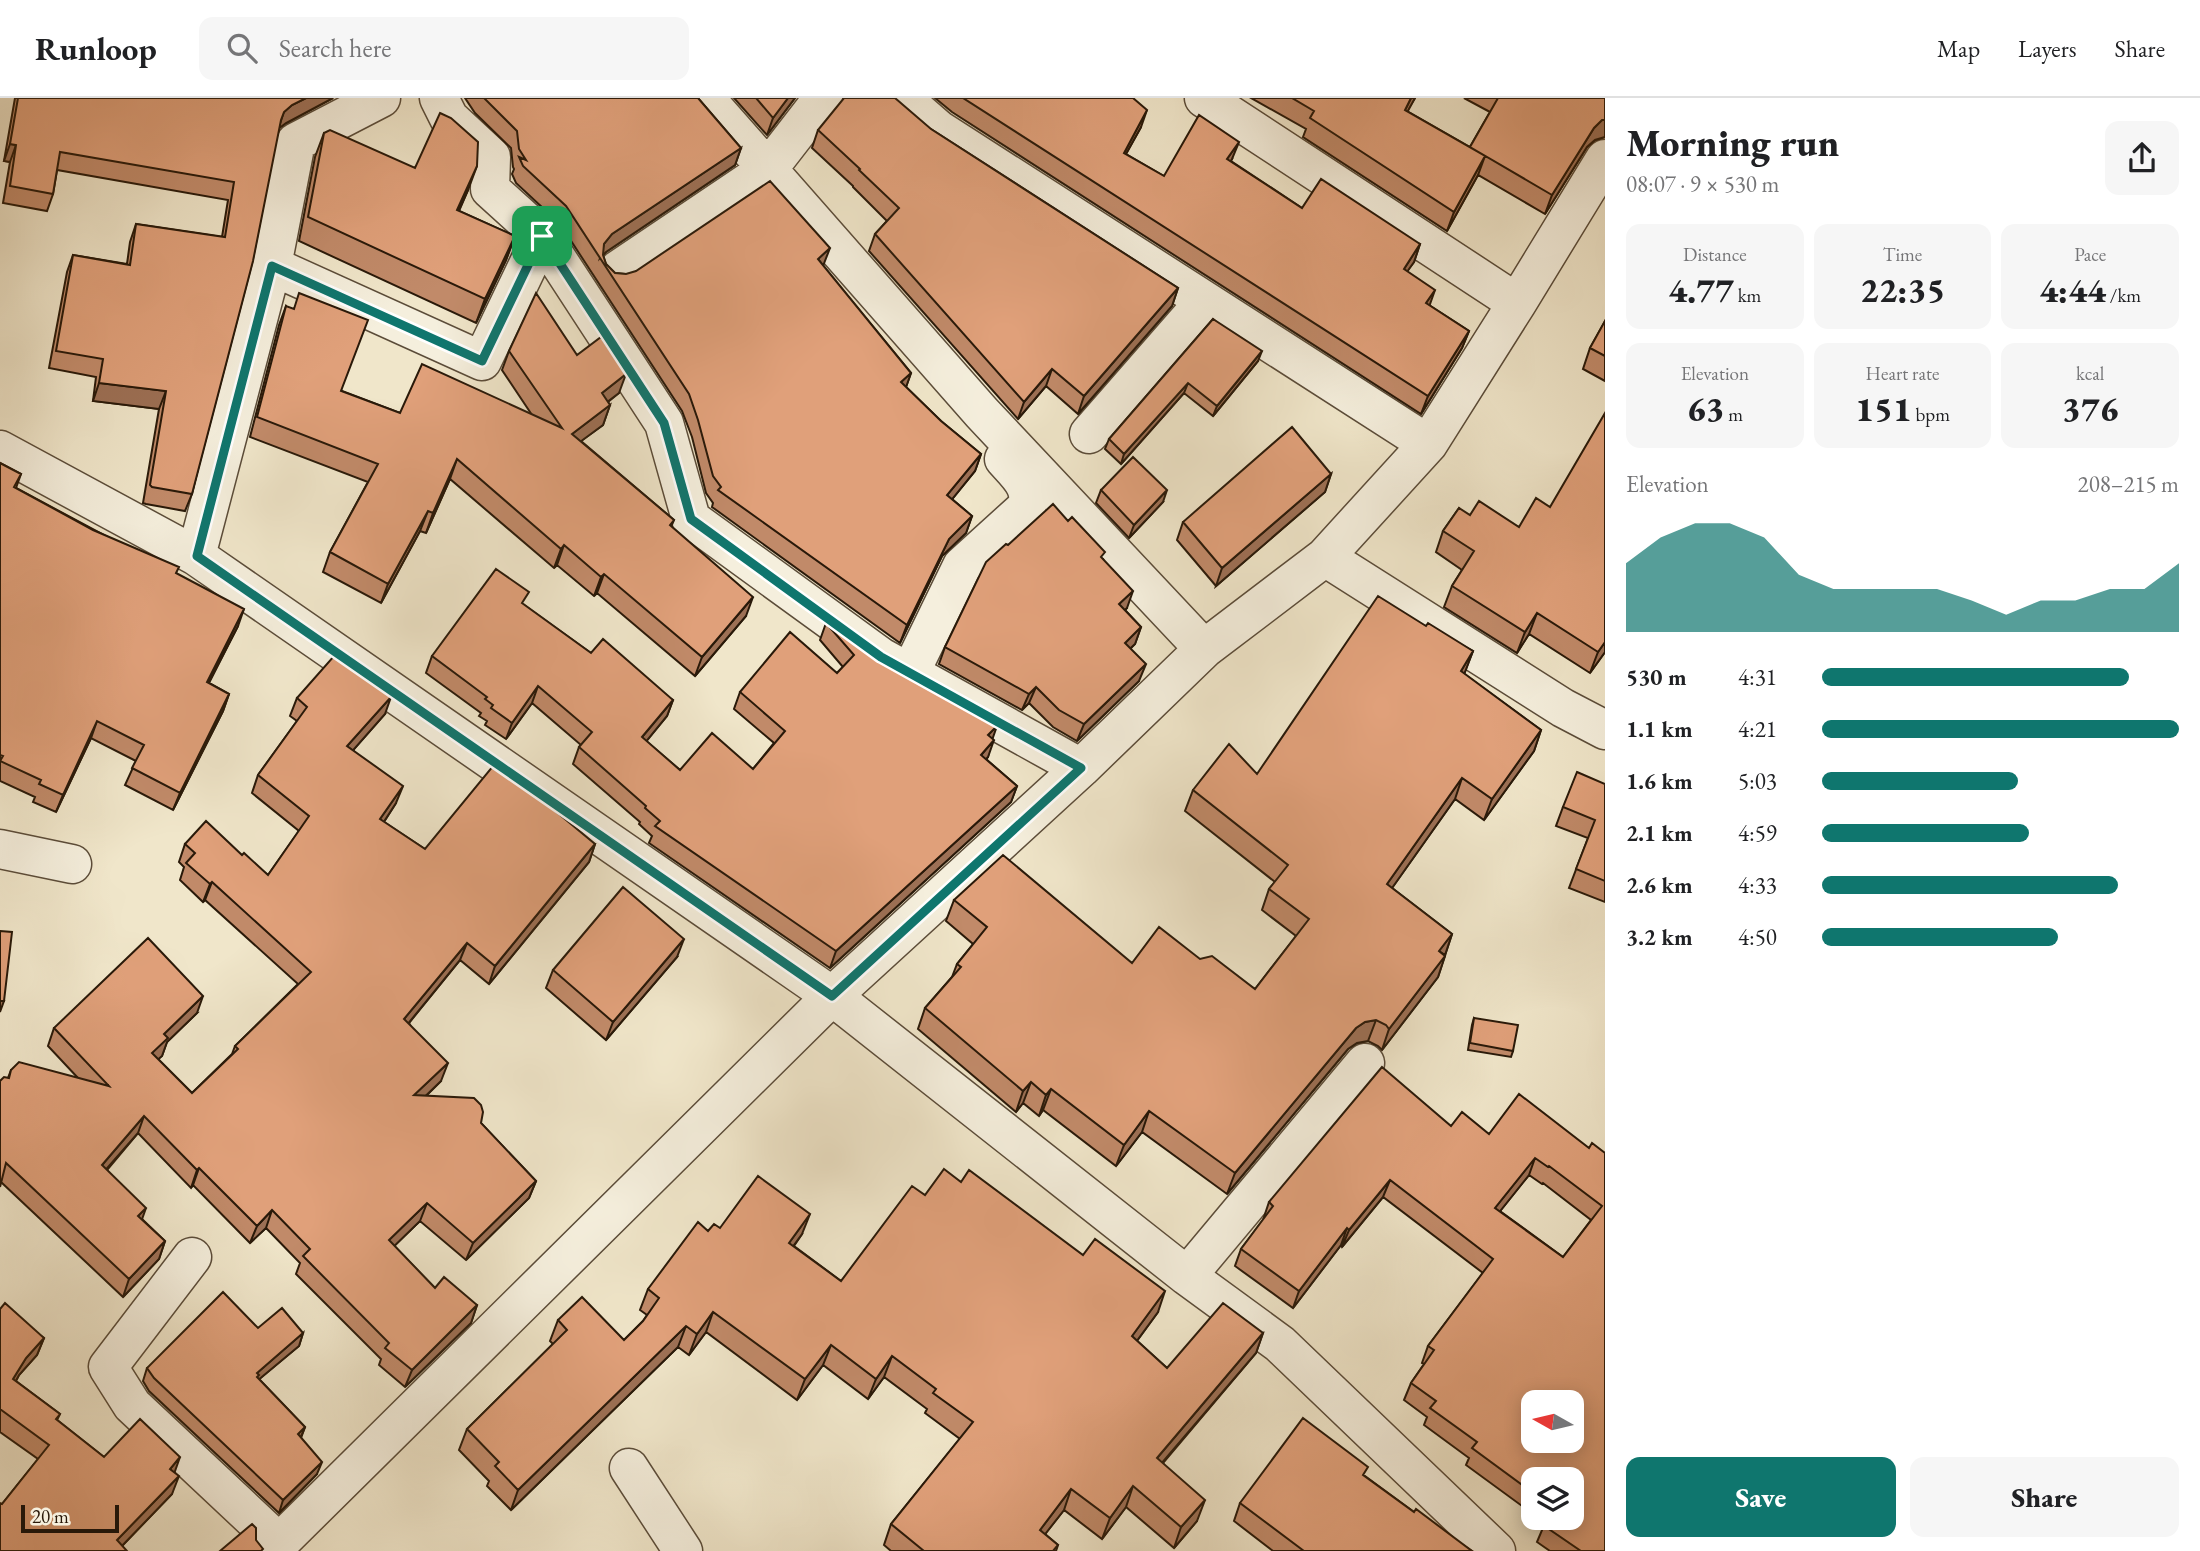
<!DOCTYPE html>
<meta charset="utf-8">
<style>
:root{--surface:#fff;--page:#f6f6f6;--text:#202124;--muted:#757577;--line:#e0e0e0;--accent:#0f766e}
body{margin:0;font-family:"EB Garamond",serif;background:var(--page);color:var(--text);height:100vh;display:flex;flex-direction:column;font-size:26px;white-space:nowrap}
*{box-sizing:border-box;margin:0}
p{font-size:23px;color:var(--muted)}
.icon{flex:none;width:38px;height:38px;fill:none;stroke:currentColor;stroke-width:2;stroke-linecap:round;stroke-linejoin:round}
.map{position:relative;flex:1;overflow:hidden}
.drawer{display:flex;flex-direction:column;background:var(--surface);width:595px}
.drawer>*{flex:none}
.needle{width:46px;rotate:278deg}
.fabs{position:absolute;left:1521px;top:1292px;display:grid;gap:14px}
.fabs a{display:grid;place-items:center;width:63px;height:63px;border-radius:14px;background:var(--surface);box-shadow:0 4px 18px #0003;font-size:35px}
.scale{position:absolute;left:21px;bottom:18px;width:98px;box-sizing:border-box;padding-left:7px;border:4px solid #291909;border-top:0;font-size:19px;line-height:24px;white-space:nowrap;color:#291909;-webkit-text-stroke:5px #f5efdd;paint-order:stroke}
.pin{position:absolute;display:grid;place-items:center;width:60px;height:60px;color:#fff;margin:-30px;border-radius:14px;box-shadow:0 4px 10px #0006}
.round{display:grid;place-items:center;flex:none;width:74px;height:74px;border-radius:14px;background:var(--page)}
.overview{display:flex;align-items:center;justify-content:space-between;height:119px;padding:0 21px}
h1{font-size:38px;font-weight:800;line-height:52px}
.metrics{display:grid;grid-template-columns:repeat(3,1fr);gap:10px;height:119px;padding:7px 21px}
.metrics div{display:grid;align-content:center;border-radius:14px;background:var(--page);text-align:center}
.metrics b{font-size:35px;font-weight:800}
.metrics small{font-size:19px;font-weight:400}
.metrics p{font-size:19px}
.chart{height:196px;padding:14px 21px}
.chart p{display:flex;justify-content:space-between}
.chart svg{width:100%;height:126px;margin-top:7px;fill:var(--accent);opacity:.7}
.action{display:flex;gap:14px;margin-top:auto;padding:14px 21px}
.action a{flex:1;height:80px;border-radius:14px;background:var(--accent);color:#fff;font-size:28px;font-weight:800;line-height:80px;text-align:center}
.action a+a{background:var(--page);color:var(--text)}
ul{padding:0 21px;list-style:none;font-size:23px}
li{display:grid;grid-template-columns:112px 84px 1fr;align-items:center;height:52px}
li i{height:18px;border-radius:9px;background:var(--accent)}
header{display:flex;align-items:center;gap:42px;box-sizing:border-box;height:98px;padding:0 35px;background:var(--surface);border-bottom:2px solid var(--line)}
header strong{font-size:33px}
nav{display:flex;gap:38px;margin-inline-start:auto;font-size:24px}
.search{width:490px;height:63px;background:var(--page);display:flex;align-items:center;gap:18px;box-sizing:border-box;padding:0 24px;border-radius:14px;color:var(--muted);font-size:26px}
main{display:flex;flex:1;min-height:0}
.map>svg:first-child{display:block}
</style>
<header>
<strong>Runloop</strong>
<div class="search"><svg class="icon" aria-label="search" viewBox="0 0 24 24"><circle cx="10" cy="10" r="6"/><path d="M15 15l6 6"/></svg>Search here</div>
<nav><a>Map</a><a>Layers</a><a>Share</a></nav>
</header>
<main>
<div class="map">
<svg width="1605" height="1453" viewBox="0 0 1605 1453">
<rect width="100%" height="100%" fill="#f0e6ca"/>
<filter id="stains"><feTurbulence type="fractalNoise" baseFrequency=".00286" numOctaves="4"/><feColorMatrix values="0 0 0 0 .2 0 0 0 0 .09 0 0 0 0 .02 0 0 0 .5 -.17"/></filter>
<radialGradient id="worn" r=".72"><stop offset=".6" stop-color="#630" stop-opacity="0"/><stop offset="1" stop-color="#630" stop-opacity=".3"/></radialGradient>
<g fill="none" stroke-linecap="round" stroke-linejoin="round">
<g stroke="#5b4c39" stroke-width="41">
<path id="minor" d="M439,0l10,20 42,39 -1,32 52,47 122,187 27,96 190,138 200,111
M705,0l277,315 222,236
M902,0l37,32 489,314
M1204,0l313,205
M272,168l24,-124 85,-44
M618,172l150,-101 55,-71
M1089,336l116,-133
M0,352l196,106 636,440 355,280 93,68 216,207
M196,458l76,-290 210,95 60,-125
M1325,459l238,151 42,22
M910,575l52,-107 64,-58c9,-20 -10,-35 -22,-49
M0,751l72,15
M192,1159l-84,110 24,38 147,138
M1187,1178l178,-213
M629,1370l54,83
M271,1453l561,-555 249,-228 123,-119 121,-92 103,-113 89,-141 88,-144"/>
</g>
<use href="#minor" stroke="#f5efdd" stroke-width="38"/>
</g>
<path fill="#c18a69" stroke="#291909" stroke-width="2" fill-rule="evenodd" d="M15,0h318l-47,25 -7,5 -87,366 -7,17 -39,-7 -3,-1 16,-94 -66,-8 3,-24 -47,-9 18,-96 6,-17 54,9 3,-22 6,-18 86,13 6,-37 -171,-30 -4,24 -6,17 -44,-8 7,-41 -6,-1z
M465,0h233l43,50 -6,17 -129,87 -3,3 3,9 9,9 11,1 197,-8 88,107 -5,14 35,34 40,33 -6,17 -23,28 20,17 -6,17 -24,23 -42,87 -188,-136 1,-4 -7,-10 -14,-56 -10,-26 -122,-187 -44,-41 -4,-9 2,-5 -1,-2 -2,-19 -36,-35z
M734,0h61l-28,37z
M935,0h198l8,29 -15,27 38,22 68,-17 -1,2 71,47 118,36 -6,18 -7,9 22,34 40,26 -7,17 -41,66 -469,-302z
M1251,0h164l-8,13 63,36 20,-35 -26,-14h141v39l-10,3 -8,7 -42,67 -67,-39 -31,56 -144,-94 3,-8z
M931,31l247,159 -6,18 -94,108 -32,-28 -28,33 -149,-168 6,-17 12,-13 -34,-34v-1l-41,-38 6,-18z
M324,35l144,57 -9,21 56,25 -9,24 -30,63 -177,-82 16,-84z
M286,208l56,85 58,22 132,2 -30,-45 7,-19 68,4 42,38 -11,9 2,3 -7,20 -22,16 93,79 -3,7 75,89 -51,60 -98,-83 -3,3 -37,-31 -3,3 -104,-89 -24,54 -6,-2 -39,72 -58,-31 7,-20 38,-70 -118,-45 29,-112z
M1213,221l45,42 -45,55 -29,-23 -63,71 -16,-15 4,-10z
M1605,223v60l-22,-12 7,-21z
M0,365l21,11 -5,14 161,86 61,52 -29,57 20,11 -6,17 -50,99 -48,-25 11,-24 -45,-23 -35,74 -23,-10 2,-5 -35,-16z
M1331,376l-6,18 -109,94 -39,-46 6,-18z
M1101,392l62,12 -34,36 -33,-35z
M1459,410l146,144 -15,21 -61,-39 -12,19 -73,-46 8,-21 10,-16 -26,-18 7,-21z
M1008,447l95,14 24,49 -2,2 16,17 -6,17 -5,5 9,32 -62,60 -24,-14 -24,-24 -7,7 -83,-46 6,-17z
M524,507l67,48 82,47 -6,16 -21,25 34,29 73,-1 21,-26 -40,-34 6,-17 97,-19 6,-6 -23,-27 6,-17 50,37 116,78 -4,19 -2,2 31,27 -6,16 -181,166 -181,-125 3,-7 -13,-12 1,-2 -67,-58 6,-17 2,-2 -49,-42 -26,36 -21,-14 2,-4 -8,-5 2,-3 -55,-40 6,-17z
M1426,528l47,25 -9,23 77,56 -7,21 -50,69 -29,-21 -63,89 60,46 -14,43 -56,73 -4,-4 -10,-5 -11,2 -9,6 -121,145 -85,-62 -26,34 -73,-56 -4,6 -16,-13 -7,9 -98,-83 7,-21 27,-31 5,-13 16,-20 -27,-23 8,-21 178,63 68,-4 55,30 41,-53 -34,-26 7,-21 6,-7 -90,-71 8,-21 64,-16z
M297,600l88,16 -32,36 43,53 -12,19 41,27 170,-5 -6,18 -100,122 -29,-24 -51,63 32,58 -15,15 55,27 55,58 -7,17 -63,62 -46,-39 -26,25 41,42 42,17 -6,18 -66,64 -26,-22 2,-6 -85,-85 4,-11 -34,-35 -16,15 -57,-58 -2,3 -53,-55 -31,37 35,49 23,22 -6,18 -36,38 -122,-115 7,-104 3,-8 67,8 -30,-32 6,-18 143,-15 -30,29 -5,14 -4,3 34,34 40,-39 3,-8 63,-62 -93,-84 -2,2 -23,-22 4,-13 -5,-5 6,-18 57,11 26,20 31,-44 -47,-38 6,-18 39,-54 -7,-5z
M1605,686v118l-36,-14 19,-50 -32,-12 7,-19z
M677,859l-71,83 -60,-52 7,-18z
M1474,920l39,33 -2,6 -43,-7 4,-25z
M1451,1028l38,8 100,14 16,5v398h-55l-13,-9 8,-19 -8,-6h35l-39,-38v35l-67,-49 3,-7 -45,-33 3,-8 -23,-17 7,-17 13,-19 -2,-1 6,-17 55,-73 -100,-76 -41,50 -1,-2 -48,63 -58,-42 6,-17 22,-29 6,-18zM1529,1077l13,9 1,-1 48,37 -28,37 -63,-46z
M961,1084l197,130 -21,29 30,27 96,-35 -7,20 -93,110 34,58 -23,27 -48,-41 -24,32 -38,-29 -19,24 13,11 -2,6h-165l-7,-6 7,-21 69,-85 -35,-26 2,-4 -43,-32 -16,22 -45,-34 -26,35 -91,-68 -17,23 -11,-8 -167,163 -24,-24 2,-5 -30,-31 8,-21 86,-85 -3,-3 8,-21 66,20 19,-19 4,-6 -7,-5 8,-21 60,-58 12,-3 82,6 -8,12 47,35 84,-86z
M0,1211l44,29 -7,17 -18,20 -3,6 44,33 -3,6 47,37 71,16 -3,21 -50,52 -120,-42 36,-45 -38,-27z
M258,1230l45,5 -4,13 -40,33 46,48 -4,11 16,36 -38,39 -130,-122 -6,-10 4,-13z
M1365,1378l49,36 58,39h-199l-39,-30 6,-18z"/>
<path fill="#9d7055" stroke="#291909" stroke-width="2" d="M306,0h27l-47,25 -8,6 -3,9 9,-26 8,-7z
M788,0h7l-28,37 6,-17z
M1411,0h4l-17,31 7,-19z
M1147,12l-6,17 -24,43 7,-17z
M1602,22h3v17l-10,3 -8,7 -42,67 7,-19 42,-67z
M1239,44l-7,17 -11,17 6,-17z
M10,46l6,1 -6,17 -6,-1z
M741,50l-6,17 -129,87 -6,6 4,-14 8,-10z
M1485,58l-7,19 -31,56 7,-19z
M477,68l-9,24 -20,44 9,-24z
M515,138l-9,24 -30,63 9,-24z
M1420,146l-6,18 -17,24 7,-17z
M830,150l-7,18 -5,-7z
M1178,190l-6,18 -94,108 6,-18z
M1435,192l-6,17 -3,-4z
M1469,233l-7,17 -41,66 7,-18z
M1262,253l-4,10 -45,55 4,-10z
M1052,271l-6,17 -28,33 6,-17z
M911,275l-6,17 -4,-8z
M626,276l-7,19 -25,19 8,-19z
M99,285l67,8 -7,18 -66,-8z
M1188,285l-4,10 -63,71 3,-10z
M610,307l-7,20 -38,28 7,-19z
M981,356l-6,17 -34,42 6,-18z
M457,361l-7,20 -24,54 7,-20z
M1331,376l-6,18 -109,94 6,-18z
M1167,392l-4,12 -34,36 5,-13z
M428,413l-8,20 -39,72 7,-19z
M972,418l-6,17 -24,23 -42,87 7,-18 42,-86z
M564,447l-7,20 -3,3 7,-19z
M604,476l-7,19 -3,3 7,-19z
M1133,493l-6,17 -14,13 6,-17z
M753,499l-7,19 -51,60 7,-19z
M244,511l-6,17 -38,73 7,-17z
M1537,515l-8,21 -12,19 8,-21z
M1141,529l-6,17 -17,16 7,-17z
M1605,544v10l-15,21 8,-21z
M1473,553l-8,21 -12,20 8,-21z
M1146,566l-7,17 -62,60 7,-17z
M538,588l-6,17 -26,36 6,-16z
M1036,589l-7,16 -7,7 7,-16z
M229,596l-6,17 -50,99 7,-17z
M391,599l-6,17 -44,50 6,-18z
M673,602l-6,16 -31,38 6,-17z
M97,623l-6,17 -35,74 7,-17z
M997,628l-6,17 -3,-8z
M1541,632l-7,21 -50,69 8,-21z
M994,642l-6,17 -13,15 6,-17z
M1462,680l-7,21 -75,106 7,-21z
M403,688l-7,17 -22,34 6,-18z
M1017,688l-6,16 -181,166 6,-17z
M595,746l-6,18 -100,122 6,-18z
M212,784l-7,18 -2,2 7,-18z
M1452,836l-7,21 -6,-4z
M684,841l-7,18 -71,83 7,-18z
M467,845l-7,17 -62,76 6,-17z
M1445,858l-7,21 -56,73 7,-21z
M203,898l-6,17 -30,29 -5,14 -16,14 6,-17 12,-19z
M0,903h4l-4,11z
M1376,922l-8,21 -11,2 -9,6 -121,145 8,-21 121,-145 9,-6z
M448,965l-7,18 -33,32 6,-18z
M1031,984l-8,21 -7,9 7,-21z
M1051,991l-8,21 -4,6 7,-21z
M1149,1013l-7,21 -26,34 8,-21z
M144,1018l-6,17 -43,49 7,-17z
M1535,1060l-6,17 -40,50 6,-17z
M199,1070l-6,17 -2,3 6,-18z
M1390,1082l-7,17 -41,50 7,-17z
M536,1083l-7,17 -63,62 7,-17z
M427,1105l-7,18 -38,37 7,-18z
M146,1110l-6,17 -2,-9z
M272,1112l-6,18 -16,15 7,-17z
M810,1116l-8,20 -21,29 8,-20z
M1347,1130l-6,17 -48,63 6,-17z
M165,1143l-6,18 -36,38 6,-18z
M1165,1193l-7,21 -33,45 7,-21z
M477,1207l-6,18 -66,64 7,-17z
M713,1214l-7,20 -17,23 8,-21z
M686,1228l-8,21 -167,163 7,-20z
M303,1235l-4,13 -42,35v-8z
M1263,1235l-7,20 -107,125 8,-20z
M44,1240l-7,17 -18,20 -12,22 6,-18 13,-21z
M831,1247l-8,20 -26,35 8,-21z
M892,1258l-8,21 -16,22 8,-20z
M305,1329l-5,12 -2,-5z
M180,1359l-6,17 -4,-5z
M322,1364l-5,12 -38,39 4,-13z
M179,1378l-7,18 -55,57v-11z
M1133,1388l-7,21 -24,32 8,-21z
M1071,1391l-7,21 -32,41 8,-21z
M1205,1402l-8,21 -23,27 7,-21z"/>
<path fill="#e0a07a" stroke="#291909" stroke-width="2" fill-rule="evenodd" d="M18,0h288l-14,7 -8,7 -3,8 -28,141 -61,233 -40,-7 -2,-2 16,-94 -67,-8 4,-24 -47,-8 17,-96 57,10 6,-41 89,13 9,-55 -174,-30 -7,42 -43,-8 6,-41 -6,-1z
M484,0h214l43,50 -129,86 -8,10 -1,11 3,9 9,9 11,1 10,-3 134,-90 60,67 -12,11 93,114 -10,9 40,39 40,33 -34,41 25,21 -23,23 -42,86 -189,-135 3,-3 -8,-11 -15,-56 -9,-26 -123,-188 -43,-40 -4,-9 7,3 -7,-11 -2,-18z
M756,0h32l-15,20z
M844,0h51l36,31 247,159 -94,108 -32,-27 -28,33 -149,-168 24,-26 -40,-38 1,-1 -42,-39z
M963,0h170l14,12 -23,43 40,23 35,-61 40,27 -12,17 75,49 19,-29 99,65 -16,25 31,21 -9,13 43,28 -41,65z
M1292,0h119l-6,12 80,46 -31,56 -144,-94 4,-7z
M1498,0h107v22h-3l-8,8 -42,67 -82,-48z
M440,15l11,5 27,24 -1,24 -20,44 58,26 -30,63 -177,-82 16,-84 6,-3 85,38z
M299,195l69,27 -27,71 59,22 22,-49 140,64 -53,-77 27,-58 41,62 24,-18 25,37 -24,19 8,12 -38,29 102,86 -4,5 83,72 -51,60 -98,-83 -3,3 -37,-32 -3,4 -104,-90 -24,54 -5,-2 -40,73 -58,-32 48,-88 -121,-47 29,-111 8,3z
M1213,221l49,32 -45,55 -29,-23 -64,71 -15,-15z
M1605,223v35l-15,-8z
M1605,315v229l-7,10 -61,-39 -12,19 -73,-46 22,-35 -31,-20 16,-23 11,7 9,-14 40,26 17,-29 14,9z
M1292,329l39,47 -109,94 -39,-46z
M1133,359l34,33 -33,35 -33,-35z
M0,365l21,11 -7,13 79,43 86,37 -3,6 68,36 -37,73 22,12 -49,99 -48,-25 12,-23 -47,-24 -34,74 -24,-11 2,-4 -41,-19 3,-5 -3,-1z
M1053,406l15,17 4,-4 33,35 -4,5 32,34 -14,13 22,23 -16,16 21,21 -62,60 -25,-14 -23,-23 -7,7 -84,-47 41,-85 20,-18 2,1z
M496,471l33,23 -7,11 69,50 12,-14 70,61 -31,37 38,33 32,-37 41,36 32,-38 -45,-39 50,-60 47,41 17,-18 -28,-32 50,37 121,66 -9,9 6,5 -13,15 36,31 -181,165 -181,-125 5,-5 -15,-13 1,-2 -67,-59 13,-15 -54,-46 -26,37 -21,-15 2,-3 -8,-6 2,-2 -55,-41z
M1378,498l48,30 2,-3 45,28 -12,20 80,59 -49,69 -30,-21 -75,106 65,50 -13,17 6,5 -56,73 -3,-4 -10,-5 -11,2 -9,6 -121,145 -86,-62 -25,34 -73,-56 -5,6 -15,-13 -8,9 -98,-83 36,-41 -4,-3 30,-37 -33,-27 49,-45 129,108 27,-36 41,32 12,-3 43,33 54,-70 -40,-30 19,-24 -95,-75 36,-46 28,30z
M334,558l57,41 -44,49 56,40 -23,33 45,30 68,-83 49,34 53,44 -100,122 -28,-23 -63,76 44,44 -34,32 60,3 7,7 2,7 -2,11 55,58 -63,62 -46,-40 -38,37 46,48 9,-11 33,28 -65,65 -27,-22 4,-5 -86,-87 7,-7 -38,-39 -15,16 -58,-58 -2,2 -53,-54 -42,49 44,43 -8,8 27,25 -36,38 -123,-116 -6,24v-106l4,-4 5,1 2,-8 8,-8 90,24 -55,-58 94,-90 55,58 -39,38 4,4 -16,15 40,40 46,-44 -3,-3 76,-74 -99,-90 -2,2 -24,-21 9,-10 -10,-9 21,-23 36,34 2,-2 24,22 41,-59 -51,-41 49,-68 -10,-9z
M1577,674l28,12v97l-29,-12 19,-49 -32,-13z
M623,789l61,52 -71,83 -60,-52z
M0,833l12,1 -8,69h-4z
M1474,920l44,7 -5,26 -43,-8z
M1382,969l69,59 11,-14 27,22 30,-40 70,54 3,-5 13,10v398h-24l-38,-26 6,-8h23v-38h-39v14l-61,-45 5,-6 -47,-34 6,-7 -25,-18 23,-33 -6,-4 65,-87 -103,-79 -41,50 -2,-2 -48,63 -58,-42 32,-43 -4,-4zM1535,1060l13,9 1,-1 53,40 -39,51 -68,-49zM1533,1304h39v38h-39z
M944,1071l17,13 8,-12 114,85 12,-16 70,52 -33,45 35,32 56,-65 40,30 -106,125 48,42 -24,27 -48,-41 -23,32 -39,-29 -31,41 18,15 -5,6h-129l-33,-27 82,-102 -40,-29 3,-4 -44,-33 -16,23 -45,-34 -26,34 -92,-67 -16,22 -11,-8 -168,164 -23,-24 4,-4 -32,-33 100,-99 -9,-10 24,-23 42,43 19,-19 16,-23 -11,-9 50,-67 10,9 6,-7 6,4 38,-52 52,38 -21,29 52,38 71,-95 13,9z
M223,1194l35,36 24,-20 21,25 -46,40 2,2 -2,2 48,50 -7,7 24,28 -39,38 -129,-122 -7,-10z
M5,1205l39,35 -18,20 -13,21 47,35 -4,5 48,38 36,-38 40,38 -10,12 9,7 -62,64 10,11h-127v-48l2,1 47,-59 -49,-36v-100z
M1303,1320l65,49 -5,8 51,37 2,-3 56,42h-168l-64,-48z
M252,1426l4,4v12l7,9 -2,2h-41z"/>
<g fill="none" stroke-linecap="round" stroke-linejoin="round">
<g stroke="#fff" stroke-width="14">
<path id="route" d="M542,138l122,187 27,96 190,138 200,111 -249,228 -635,-440 75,-290 210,95z"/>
</g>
<use href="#route" stroke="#0f766e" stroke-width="9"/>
</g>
<rect width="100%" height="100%" filter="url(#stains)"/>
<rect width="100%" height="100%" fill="url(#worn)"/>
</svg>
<div class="fabs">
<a><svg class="needle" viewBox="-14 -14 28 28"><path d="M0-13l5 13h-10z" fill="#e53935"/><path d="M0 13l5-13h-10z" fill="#757577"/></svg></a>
<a><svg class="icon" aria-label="layers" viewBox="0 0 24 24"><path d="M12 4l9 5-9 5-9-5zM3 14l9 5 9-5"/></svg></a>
</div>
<div class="scale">20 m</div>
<div class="pin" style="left:542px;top:138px;background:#1e9e55"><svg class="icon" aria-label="arrive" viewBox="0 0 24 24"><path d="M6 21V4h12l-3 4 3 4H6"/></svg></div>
</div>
<section class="drawer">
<div class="overview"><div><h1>Morning run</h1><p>08:07 · 9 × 530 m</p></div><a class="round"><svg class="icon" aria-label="share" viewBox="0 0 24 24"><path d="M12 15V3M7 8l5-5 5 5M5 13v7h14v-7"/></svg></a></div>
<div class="metrics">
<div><p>Distance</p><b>4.77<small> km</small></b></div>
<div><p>Time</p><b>22:35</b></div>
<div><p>Pace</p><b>4:44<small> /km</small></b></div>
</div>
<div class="metrics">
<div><p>Elevation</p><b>63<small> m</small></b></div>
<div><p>Heart rate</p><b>151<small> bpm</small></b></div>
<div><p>kcal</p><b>376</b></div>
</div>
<div class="chart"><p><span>Elevation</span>208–215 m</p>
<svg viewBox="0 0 160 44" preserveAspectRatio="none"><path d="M0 44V20L10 11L20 6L30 6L40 11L50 24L60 29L70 29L80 29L90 29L100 33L110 38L120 33L130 33L140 29L150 29L160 20V44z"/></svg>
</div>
<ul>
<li><b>530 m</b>4:31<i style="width:86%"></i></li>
<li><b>1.1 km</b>4:21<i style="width:100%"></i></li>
<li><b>1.6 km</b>5:03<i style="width:55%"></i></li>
<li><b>2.1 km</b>4:59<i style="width:58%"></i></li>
<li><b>2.6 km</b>4:33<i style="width:83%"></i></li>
<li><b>3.2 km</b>4:50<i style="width:66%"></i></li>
</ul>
<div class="action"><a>Save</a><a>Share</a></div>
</section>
</main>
